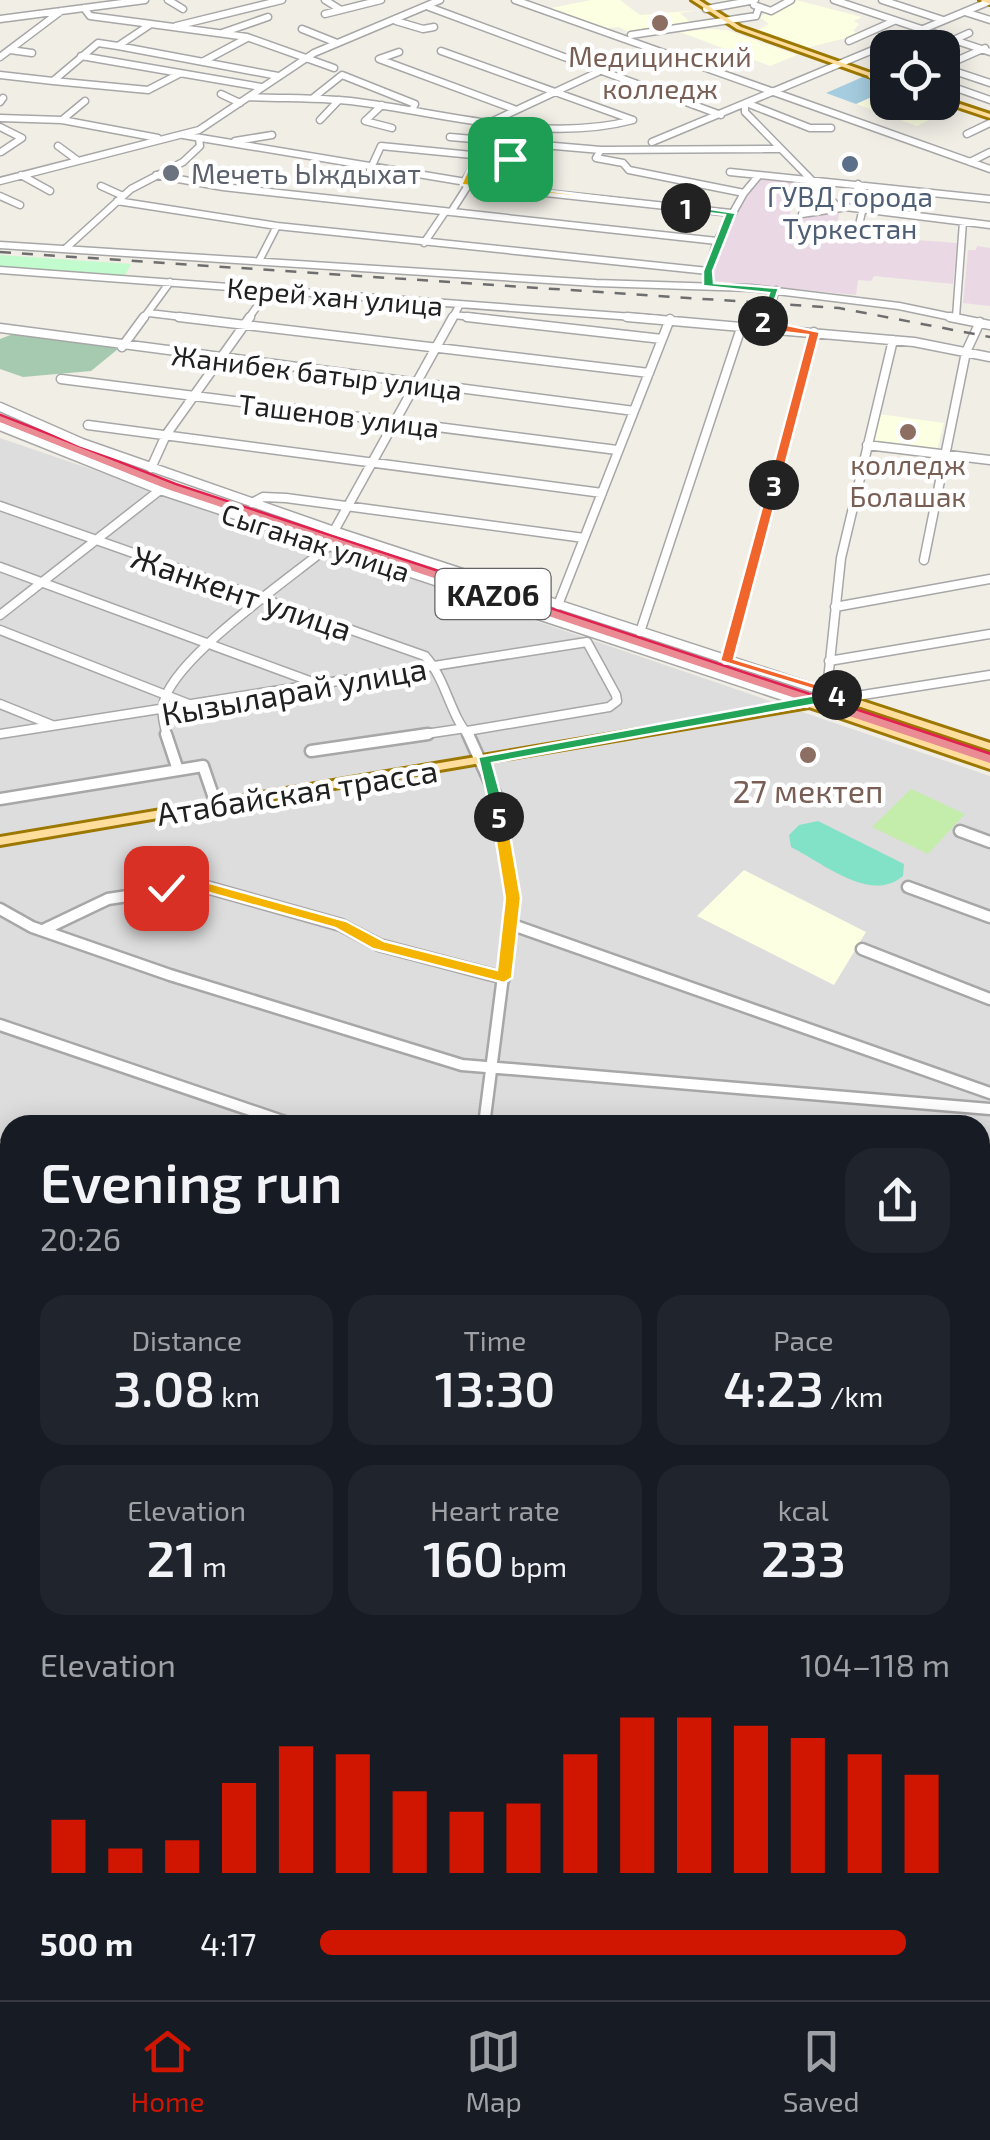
<!DOCTYPE html>
<meta charset="utf-8">
<style>
:root{--surface:#171b24;--page:#20242c;--text:#f1f3f6;--muted:#9ea1a6;--line:#363941;--accent:#d01500}
body{margin:0;font-family:"Exo 2",sans-serif;background:var(--page);color:var(--text);height:100vh;display:flex;flex-direction:column;font-size:38px;white-space:nowrap}
*{box-sizing:border-box;margin:0}
p{font-size:32px;color:var(--muted)}
.icon{flex:none;width:55px;height:55px;fill:none;stroke:currentColor;stroke-width:2;stroke-linecap:round;stroke-linejoin:round}
.map{position:relative;flex:1;overflow:hidden}
.sheet{position:absolute;left:0px;top:1115px;width:990px;height:885px;display:flex;flex-direction:column;background:var(--surface);border-radius:30px 30px 0 0;box-shadow:0 5px 25px #0003}
.sheet>*{flex:none}
.fabs{position:absolute;left:870px;top:30px;display:grid;gap:20px}
.fabs a{display:grid;place-items:center;width:90px;height:90px;border-radius:20px;background:var(--surface);box-shadow:0 5px 25px #0003;font-size:50px}
.pin{position:absolute;display:grid;place-items:center;width:85px;height:85px;color:#fff;margin:-42px;border-radius:20px;box-shadow:0 5px 15px #0006}
.km{position:absolute;width:50px;height:50px;margin:-25px;border-radius:50%;background:#222;color:#fff;font-size:28px;line-height:50px;text-align:center}
.round{display:grid;place-items:center;flex:none;width:105px;height:105px;border-radius:30px;background:var(--page)}
.overview{display:flex;align-items:center;justify-content:space-between;height:170px;padding:0 40px}
h1{font-size:55px;font-weight:600;line-height:75px}
.figures{display:grid;grid-template-columns:repeat(3,1fr);gap:15px;height:170px;padding:10px 40px}
.figures div{display:grid;align-content:center;border-radius:25px;background:var(--page);text-align:center}
.figures b{font-size:50px;font-weight:600}
.figures small{font-size:28px;font-weight:400}
.figures p{font-size:28px}
.chart{height:280px;padding:20px 40px}
.chart p{display:flex;justify-content:space-between}
.chart svg{width:100%;height:180px;margin-top:10px;stroke:var(--accent);stroke-width:6}
ul{padding:0 40px;list-style:none;font-size:32px}
li{display:grid;grid-template-columns:160px 120px 1fr;align-items:center;height:75px}
li i{height:25px;border-radius:12px;background:var(--accent)}
.dock{display:flex;justify-content:space-around;align-items:center;height:140px;border-top:2px solid var(--line);background:var(--surface);font-size:28px;color:var(--muted)}
.dock a{display:grid;justify-items:center;gap:5px}
.dock .on{color:var(--accent)}
.map>svg:first-child{display:block}
</style>
<div class="map">
<svg width="990" height="2000" viewBox="0 0 990 2000">
<rect width="100%" height="100%" fill="#f1eee6"/>
<path fill="#dedddd" d="M0,438l990,338v763l-10,-1v-413h-970v484l-10,4z"/>
<path fill="#ead8e5" d="M761,177l36,2 -7,36 49,-2 -3,21 121,9 -4,41 -79,-8 -3,5 -13,-1 -2,15 -142,-14 -1,-10 15,-47z
M977,246l13,2v58l-27,-3 5,-53h8z"/>
<path fill="#fcffe1" d="M591,0h29l20,15 60,-5 -20,3 13,11 -63,9 -11,-6 -10,1 2,4 -65,-23z
M796,0l66,17 -8,4 5,3 -6,7 9,3 -56,14 -51,-17 14,-7 -10,-7z
M710,29l17,1 70,25 -27,11 -90,-34z
M887,90l1,12 55,2 -16,7 10,5 -20,10 -61,-22z
M879,414l65,9 -7,27 -65,-8z
M744,870l122,62 -32,53 -137,-69z"/>
<path fill="#c4ecab" d="M911,789l54,25 -37,40 -56,-27z"/>
<path fill="#a6caaf" d="M39,333l79,16 -27,22 -68,6 -23,-8v-30l13,-5z"/>
<path fill="#c2fbcd" d="M0,255l131,9 -8,15 -123,-9z"/>
<path fill="#82e2c7" d="M818,821l86,43 -1,12c-32,28 -80,-13 -112,-29l-2,-12 10,-10z"/>
<path fill="#a5ccdf" d="M865,76l22,8v6l-31,14 -30,-11z"/>
<g fill="none" stroke-linecap="round" stroke-linejoin="round">
<g stroke="#a7a7a7" stroke-width="9">
<path id="minor-far3" d="M168,0l15,9
M325,0l16,10
M515,0l475,169
M834,0l156,52
M882,0l61,20
M754,5l17,6 20,-11
M429,7l292,108
M706,9l49,-9
M965,12l25,8
M325,14l56,-14
M0,19l145,-19
M396,21l27,8 11,-2
M151,24l96,13 87,31
M176,26l106,-26
M302,29l35,14
M222,33l46,-16
M631,35l125,-19 3,-9
M849,41l45,-20
M118,46l160,30
M936,48l33,-15
M10,50l22,3
M441,51l192,69
M399,52l-20,7 135,50
M81,56l180,31
M0,57l61,-46
M204,61l43,-23
M942,67l43,-19
M942,67l48,16
M0,75l53,6 45,-38 20,3 33,-22 -61,-8 -6,-8
M871,75l17,-7
M53,81l95,9 31,-16
M942,83l48,17
M221,94l19,9
M249,97c39,2 77,0 116,6 86,12 182,40 268,17
M313,98l29,-23 73,29 -2,4
M0,102l3,-4
M749,104l61,24h21
M382,105l-17,16 27,7
M745,106v6l92,94 153,19
M0,118l62,2 96,18
M62,120l23,-19
M320,120l19,-20
M493,121l105,-49
M0,127l22,11 -21,14
M967,134l23,-11
M183,135l325,54 223,24
M450,137l151,13 -5,8 27,5 6,7 115,23 15,-18 231,24
M235,141l37,-6
M652,142l336,-140
M58,146l19,14
M601,150l179,-1
M970,162l20,-10
M370,170l11,-24 142,14
M730,172l29,3
M21,175l29,16
M156,175l67,12 494,54
M0,181l199,-51 115,-77 126,-53
M464,183l24,-44
M858,184l-2,12 19,2
M101,186l22,10
M0,196l20,9
M117,201l160,25 431,45 1,15
M451,212l18,-28
M802,214l39,-6
M857,233l5,-21
M424,243l21,-31
M0,245l596,38 155,5 148,18 62,13
M65,249l66,-60 52,-27 17,-16 -1,-7
M259,261l18,-35
M0,270l660,49
M708,271l9,-30 27,-48
M149,313l50,6
M454,315l35,4
M956,317l7,-95
M143,319l27,-37
M248,319l20,-28
M452,319l7,-13
M766,319l10,-29"/>
</g>
<g stroke="#a7a7a7" stroke-width="11">
<path id="minor-far2" d="M179,317l470,56
M467,317l195,22
M627,317l287,25 76,15
M950,317l40,8
M755,325l12,-8
M0,328l634,83
M122,347l22,-30
M61,379l556,71
M0,407l82,36 252,88 510,167 146,-23
M88,425l514,68
M0,426l160,64 647,214
M867,445l123,15
M151,468l15,-33 84,-118
M252,503l11,-6 23,1 298,40
M0,506l425,150c21,23 25,59 44,80
M334,531l119,-214
M924,560l42,-208 14,-30
M0,567l315,116
M558,605l112,-286
M835,607l155,-28
M0,615l160,-125
M0,630l194,76
M640,632l102,-307
M726,661l88,-329
M829,661l161,-27
M819,690l9,-10 13,-122 52,-218
M0,704l52,21
M0,734l587,-92 29,53 1,6 -8,6 -142,24
M167,736c-3,-12 -7,-26 -2,-38 16,-45 124,-119 164,-152
M412,736l47,-7"/>
</g>
<g stroke="#a7a7a7" stroke-width="15">
<path id="minor-far1" d="M166,734l12,36
M468,734l29,64 16,100 -29,227
M311,751l117,-17
M0,799l203,-33 13,38
M960,831l30,11
M908,887l82,30
M0,909l32,18 138,48 292,90 528,44
M510,924l480,169
M43,930l65,-31 91,-14 142,40 38,20 125,33
M862,949l128,50
M0,1025l294,100
M0,1146l10,3
M980,1204l10,1"/>
</g>
<g stroke="#a7a7a7" stroke-width="18">
<path id="minor" d="M980,1302l10,1
M980,1410l10,1
M0,1454l10,-5
M980,1533l10,1
M236,2000l3,-10"/>
</g>
<g stroke="#9c7800" stroke-width="6">
<path id="major" d="M692,0h7l42,27 147,52v4l-151,-54z
M980,0h10v4z
M942,98l48,16v4l-48,-16z
M844,695l146,48v7l-147,-49 -20,4 167,56v8l-181,-62 -809,138v-8z"/>
</g>
<g stroke="#e1214f" stroke-width="5">
<path id="highway" d="M0,416l175,69 815,270v8l-823,-274 -167,-67z"/>
</g>
<use href="#minor-far3" stroke="#fff" stroke-width="6"/>
<use href="#minor-far2" stroke="#fff" stroke-width="8"/>
<use href="#minor-far1" stroke="#fff" stroke-width="10"/>
<use href="#minor" stroke="#fff" stroke-width="12"/>
<use href="#major" fill="#ffde9d" fill-rule="evenodd"/>
<use href="#highway" fill="#ea8c94" fill-rule="evenodd"/>
<path stroke="#6e6e6e" stroke-width="2.5" stroke-dasharray="11 11" stroke-linecap="butt" d="M0,252l839,56 151,29"/>
</g>
<path fill="#f5b400" stroke="#fff" stroke-width="2.5" d="M475,153l40,6h-34l-11,22 221,27 -230,-23z"/>
<path fill="#22a559" stroke="#fff" stroke-width="2.5" d="M686,205l50,8 -23,58 1,12 65,5 -12,36 -9,-3 11,-28 -66,-7v-15l22,-56 -42,-5z"/>
<path fill="#f0652b" stroke="#fff" stroke-width="2.5" d="M759,319l61,13 -40,153 -6,3 -6,-3 40,-150 -58,-7z"/>
<path fill="#f0652b" stroke="#fff" stroke-width="2.5" d="M774,481l6,4 -46,174 108,33v6l-122,-37 48,-176z"/>
<path fill="#22a559" stroke="#fff" stroke-width="2.5" d="M832,692l19,6 -359,65 15,54 -8,4 -7,-4 -14,-60z"/>
<path fill="#f5b400" stroke="#fff" stroke-width="2.5" d="M499,812l8,5 14,81 -9,80 -8,5 -131,-34 -38,-21 -136,-38 -33,4 -7,-6 40,-8 147,41 38,20 113,29 8,-72 -13,-81z"/>
<g fill="#8d6e63" stroke="#fff" stroke-width="4">
<circle cx="660" cy="23" r="10"/>
<circle cx="908" cy="432" r="10"/>
<circle cx="808" cy="755" r="10"/>
</g>
<circle fill="#5c6f8a" stroke="#fff" stroke-width="4" cx="850" cy="164" r="10"/>
<circle fill="#6b7280" stroke="#fff" stroke-width="4" cx="171" cy="173" r="10"/>
<g text-anchor="middle" dominant-baseline="central" stroke-width="9" stroke-linejoin="round" paint-order="stroke">
<g font-size="28" fill="#785e54" stroke="#fff">
<text x="660" y="56">Медицинский<tspan x="660" dy="32">колледж</tspan></text>
<text x="908" y="464">колледж<tspan x="908" dy="32">Болашак</tspan></text>
</g>
<g font-size="28" fill="#5b616d" stroke="#fff" text-anchor="start">
<text x="191" y="173">Мечеть Ыждыхат</text>
</g>
<g font-size="28" fill="#4e5e75" stroke="#fff">
<text x="850" y="196">ГУВД города<tspan x="850" dy="32">Туркестан</tspan></text>
</g>
<g font-size="28" fill="#202020" stroke="#fff">
<text transform="translate(335 296) rotate(5)">Керей хан улица</text>
<text transform="translate(317 372) rotate(7)">Жанибек батыр улица</text>
<text transform="translate(339 415) rotate(7)">Ташенов улица</text>
<text transform="translate(316 542) rotate(18)">Сыганак улица</text>
</g>
<rect fill="#fff" stroke="#636363" stroke-width="2.5" x="435.5" y="569" width="115" height="50" rx="8"/>
<g font-size="30" font-weight="bold" fill="#202020">
<text x="493" y="594">KАZ06</text>
</g>
<g font-size="32" fill="#202020" stroke="#fff">
<text transform="translate(242 592) rotate(19)">Жанкент улица</text>
<text transform="translate(294 690) rotate(-10)">Кызыларай улица</text>
<text transform="translate(297 791) rotate(-9)">Атабайская трасса</text>
</g>
<g font-size="32" fill="#785e54" stroke="#fff">
<text x="808" y="790">27 мектеп</text>
</g>
</g>
</svg>
<div class="fabs">
<a><svg class="icon" aria-label="locate" viewBox="0 0 24 24"><circle cx="12" cy="12" r="6"/><path d="M12 2v4M12 18v4M2 12h4M18 12h4"/></svg></a>
</div>
<div class="pin" style="left:510px;top:159px;background:#1e9e55"><svg class="icon" aria-label="arrive" viewBox="0 0 24 24"><path d="M6 21V4h12l-3 4 3 4H6"/></svg></div>
<div class="pin" style="left:166px;top:888px;background:#d93025"><svg class="icon" aria-label="check" viewBox="0 0 24 24"><path d="M5 12l5 5 9-10"/></svg></div>
<b class="km" style="left:686px;top:208px">1</b>
<b class="km" style="left:763px;top:321px">2</b>
<b class="km" style="left:774px;top:485px">3</b>
<b class="km" style="left:837px;top:695px">4</b>
<b class="km" style="left:499px;top:817px">5</b>
<section class="sheet">
<div class="overview"><div><h1>Evening run</h1><p>20:26</p></div><a class="round"><svg class="icon" aria-label="share" viewBox="0 0 24 24"><path d="M12 15V3M7 8l5-5 5 5M5 13v7h14v-7"/></svg></a></div>
<div class="figures">
<div><p>Distance</p><b>3.08<small> km</small></b></div>
<div><p>Time</p><b>13:30</b></div>
<div><p>Pace</p><b>4:23<small> /km</small></b></div>
</div>
<div class="figures">
<div><p>Elevation</p><b>21<small> m</small></b></div>
<div><p>Heart rate</p><b>160<small> bpm</small></b></div>
<div><p>kcal</p><b>233</b></div>
</div>
<div class="chart"><p><span>Elevation</span>104–118 m</p>
<svg viewBox="0 0 160 44" preserveAspectRatio="none"><path d="M5 44V31M15 44V38M25 44V36M35 44V22M45 44V13M55 44V15M65 44V24M75 44V29M85 44V27M95 44V15M105 44V6M115 44V6M125 44V8M135 44V11M145 44V15M155 44V20"/></svg>
</div>
<ul>
<li><b>500 m</b>4:17<i style="width:93%"></i></li>
</ul>
</section>
</div>
<nav class="dock">
<a class="on"><svg class="icon" aria-label="home" viewBox="0 0 24 24"><path d="M3 11l9-7 9 7M6 9v11h12V9"/></svg>Home</a>
<a><svg class="icon" aria-label="map" viewBox="0 0 24 24"><path d="M3 6l6-2 6 2 6-2v14l-6 2-6-2-6 2zM9 4v14M15 6v14"/></svg>Map</a>
<a><svg class="icon" aria-label="saved" viewBox="0 0 24 24"><path d="M7 4h10v16l-5-4-5 4z"/></svg>Saved</a>
</nav>
